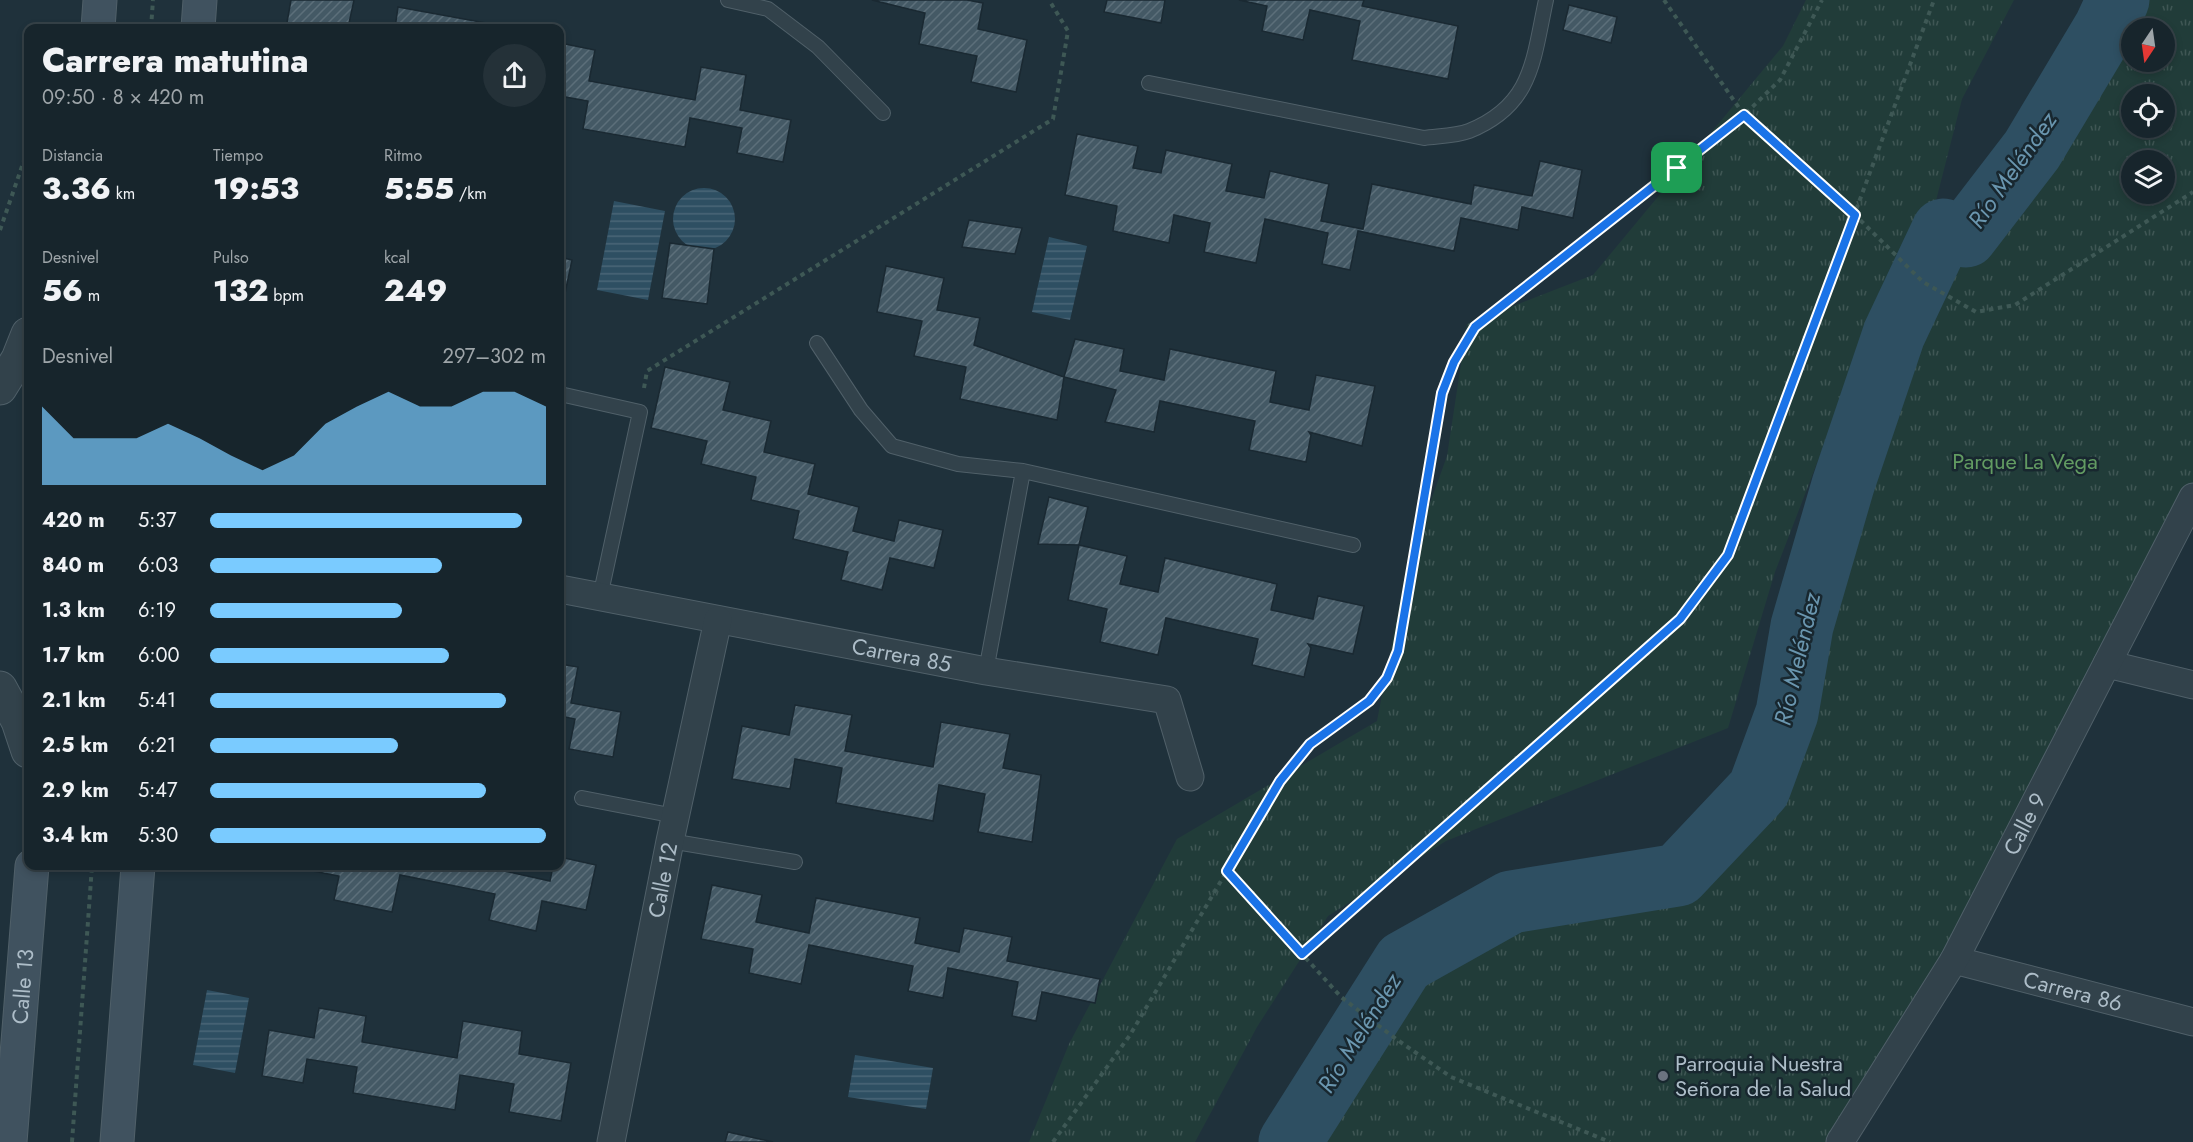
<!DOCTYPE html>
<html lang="es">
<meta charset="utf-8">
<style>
:root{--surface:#17252c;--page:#243138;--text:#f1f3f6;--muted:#9ea5a9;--line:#364248;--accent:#7acbff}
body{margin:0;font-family:Jost,sans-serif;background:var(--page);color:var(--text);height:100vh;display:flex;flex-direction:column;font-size:22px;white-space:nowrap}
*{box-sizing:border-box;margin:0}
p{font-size:20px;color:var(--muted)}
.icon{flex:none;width:33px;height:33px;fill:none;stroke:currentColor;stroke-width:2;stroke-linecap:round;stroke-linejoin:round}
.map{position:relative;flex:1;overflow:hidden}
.sheet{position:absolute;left:24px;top:24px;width:540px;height:846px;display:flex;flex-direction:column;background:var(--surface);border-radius:12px;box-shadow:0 3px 9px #0003,0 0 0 2px var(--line)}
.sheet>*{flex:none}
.needle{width:39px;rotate:193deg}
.controls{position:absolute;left:2121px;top:18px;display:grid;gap:12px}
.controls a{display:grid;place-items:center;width:54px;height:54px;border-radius:50%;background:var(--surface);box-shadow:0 3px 9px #0003,0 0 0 2px var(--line);font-size:30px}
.pin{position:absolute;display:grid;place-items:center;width:51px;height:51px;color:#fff;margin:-26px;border-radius:12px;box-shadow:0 3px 9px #0006}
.round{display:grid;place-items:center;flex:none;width:63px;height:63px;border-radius:32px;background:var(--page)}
.head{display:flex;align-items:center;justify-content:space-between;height:102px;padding:0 18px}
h1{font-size:33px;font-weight:800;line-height:45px}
.metrics{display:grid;grid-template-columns:repeat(3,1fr);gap:9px;height:102px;padding:6px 18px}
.metrics div{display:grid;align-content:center}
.metrics b{font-size:30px;font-weight:800}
.metrics small{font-size:16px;font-weight:400}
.metrics p{font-size:16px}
.chart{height:168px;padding:12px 18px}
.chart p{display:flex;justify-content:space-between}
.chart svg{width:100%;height:108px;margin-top:6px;fill:var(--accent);opacity:.7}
ul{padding:0 18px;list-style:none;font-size:20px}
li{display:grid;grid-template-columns:96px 72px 1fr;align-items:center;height:45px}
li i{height:15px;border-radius:8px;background:var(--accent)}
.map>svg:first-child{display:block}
</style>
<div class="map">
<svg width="2193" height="1142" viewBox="0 0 2193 1142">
<defs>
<pattern id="grass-tufts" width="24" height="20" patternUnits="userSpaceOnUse" patternTransform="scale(1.5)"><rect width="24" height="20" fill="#213c39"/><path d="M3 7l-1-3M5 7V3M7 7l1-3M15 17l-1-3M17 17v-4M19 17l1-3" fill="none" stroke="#3f5654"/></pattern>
<pattern id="water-rules" width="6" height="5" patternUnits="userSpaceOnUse" patternTransform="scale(1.5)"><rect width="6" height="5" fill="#2e4f62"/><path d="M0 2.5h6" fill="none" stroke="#4a6677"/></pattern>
<pattern id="building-hatch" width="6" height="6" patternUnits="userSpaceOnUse" patternTransform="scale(1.5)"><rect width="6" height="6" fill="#445965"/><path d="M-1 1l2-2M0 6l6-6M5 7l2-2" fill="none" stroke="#5c6f7a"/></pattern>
</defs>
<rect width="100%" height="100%" fill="#1f313b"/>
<path fill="url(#grass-tufts)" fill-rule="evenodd" d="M1806,0h208l-52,99 -32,125 -81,156 -74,192 -47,156 -282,113 -118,75 -71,111 -62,115h-166l40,-98 108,-205 200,-118 29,-151 41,-114 20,-132 126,-49 190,-229z
M2118,0h75v497l-353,645h-550l114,-180 107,-60 167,-27 80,-86 29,-76 15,-87 41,-141 51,-151 49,-104 23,5 66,-84 73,-123zM2132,28h32v34h-32zM2132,94h32v34h-32zM2132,160h32v34h-32z"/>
<path fill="url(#water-rules)" d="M673 219a31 31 0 1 1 62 0a31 31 0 1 1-62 0Z
M614,201l51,10 -17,89 -51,-10z
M1049,237l38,9 -17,74 -38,-8z
M207,990l42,8 -14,75 -42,-8z
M855,1055l78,13 -7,41 -78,-12z"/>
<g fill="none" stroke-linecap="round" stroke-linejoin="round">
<path stroke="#2e4f62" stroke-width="63" d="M1290,1142l114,-180 107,-60 167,-27 81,-86 28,-76 15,-87 41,-141 51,-151 49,-104 23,6 66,-86 73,-122 13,-28"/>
</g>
<path fill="url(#building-hatch)" stroke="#1a2932" stroke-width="1.5" d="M291,0h63l-6,28h-62z
M872,0h95l16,3 -5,26 49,11 -11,52 -45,-10 6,-26 -58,-12 6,-31z
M1107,0h58l-4,23 -57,-11z
M1239,0h125l-2,6 96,20 -10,53 -96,-19 8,-39 -50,-11 -7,30 -41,-9 5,-25z
M1569,5l48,12 -6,26 -48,-13z
M398,7l99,18 -1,3h-101z
M560,43l35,7 -6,31 106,19 6,-33 45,8 -6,35 51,10 -8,42 -46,-9 5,-25 -52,-10 -5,29 -102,-18 5,-28 -28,-5z
M1077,134l61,12 -5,22 28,5 5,-23 66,14 -6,27 38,7 6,-27 59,13 -8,37 42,8 9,-45 99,20 3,-19 58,11 8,-35 42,9 -9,48 -51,-11 -4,23 -57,-12 -7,33 -96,-20 -8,39 -28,-6 6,-31 -63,-14 -9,44 -52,-11 6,-29 -36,-8 -5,28 -56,-12 4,-25 -52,-11z
M969,220l53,8 -7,26 -53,-7z
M670,243l44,6 -7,55 -45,-6z
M560,257l12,3 -12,57z
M886,266l58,12 -7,32 43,8 -6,27 90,32 -7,43 -97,-21 6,-32 -52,-11 8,-35 -45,-9z
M1075,339l49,10 -4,22 44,9 6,-31 106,22 -6,31 39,8 7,-35 59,11 -13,60 -53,-14 2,3 -5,27 -57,-12 6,-29 -95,-20 -6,31 -49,-10 11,-32 -52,-13z
M665,367l65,15 -7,28 48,11 -7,31 51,12 -7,30 51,13 -6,24 41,10 5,-21 44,10 -9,38 -44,-10 -8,32 -41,-10 7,-28 -55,-13 6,-28 -48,-11 5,-23 -55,-13 6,-23 -56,-13z
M1049,497l39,10 -9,38 -41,-1z
M1079,545l48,11 -7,28 38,8 7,-34 112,26 -6,26 42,9 5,-23 46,10 -11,48 -45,-10 3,4 -7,29 -52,-12 6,-26 -92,-21 -8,37 -58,-13 7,-33 -39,-9z
M560,664l18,3 -7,36 50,9 -8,45 -44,-8 6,-30 -15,-3z
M795,705l57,10 -7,36 88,16 8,-45 69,12 -7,34 38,7 -9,67 -54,-10 7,-38 -46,-9 -6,36 -97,-18 6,-35 -47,-9 -5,30 -58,-10 10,-53 47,9z
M560,857l36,8 -10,45 -44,-9 -6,30 -47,-11 6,-26 -95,-19 -8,37 -58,-12 5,-24 -52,-10h214l-1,4 50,11 3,-15h7z
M712,885l50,10 -6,27 53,11 7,-35 104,20 -5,25 44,9 5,-24 48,9 -5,24 93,18 -5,24 -53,-11 -6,29 -24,-5 6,-34 -70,-14 -5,30 -35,-7 5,-25 -104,-21 -8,39 -52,-11 4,-24 -52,-10z
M319,1008l47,8 -4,26 95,16 6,-37 59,10 -3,23 52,9 -10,58 -52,-9 5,-28 -54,-9 -5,35 -102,-17 4,-26 -50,-8 -4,24 -41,-7 7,-46 45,8z
M728,1132l45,10h-48z"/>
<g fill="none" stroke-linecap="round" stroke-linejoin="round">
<g stroke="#506069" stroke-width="16">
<path id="service" d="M728,0l40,9 50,38 65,66
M1149,83l275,55c14,-2 32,-2 45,-7 64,-26 64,-71 77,-131
M817,343l44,67 31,36 66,18 65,7 330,74
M560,394l80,18 -40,185
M986,671l37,-200
M582,798l93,18
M670,841l125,21"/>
</g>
<g stroke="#506069" stroke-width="29">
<g id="minor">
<path id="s1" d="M560,589l426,82 181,29 23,77"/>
<path d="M2107,664l86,21"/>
<path id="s2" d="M1954,960l239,62"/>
<path id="s3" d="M611,1142l59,-301 48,-221"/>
<path id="s4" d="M1840,1142l114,-182 239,-463"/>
</g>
</g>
<g stroke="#506069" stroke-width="35">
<path id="tertiary" d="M0,388l18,-29 10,-25
M0,688l18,33 10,30"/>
</g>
<g stroke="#506069" stroke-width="35">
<g id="secondary">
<path d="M98,28l2,-28"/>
<path d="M198,28l2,-28"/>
<path id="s5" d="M10,1142l22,-276"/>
<path d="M117,1142l21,-276"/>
</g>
</g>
<path stroke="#3e5855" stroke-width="4" stroke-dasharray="4.5 4.5" stroke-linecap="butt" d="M1664,0l80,115 111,100 68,67 53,30 39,-7 178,-113
M151,28l2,-28
M0,230l28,-81
M644,388l3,-17 406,-252 15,-88 -19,-31
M1227,871l114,126 55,42 55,38 159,65
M1302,954l378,-335 48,-64 206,-555
M72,1142l20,-276
M1053,1142l77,-107 150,-254 30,-37 59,-43 18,-23 11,-27 44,-259 12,-30 21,-35 269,-212 36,-35 42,-80"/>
<use href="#service" stroke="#32424b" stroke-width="14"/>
<use href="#minor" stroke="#32424b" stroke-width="27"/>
<use href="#tertiary" stroke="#32424b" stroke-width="33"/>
<use href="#secondary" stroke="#40525f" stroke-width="33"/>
</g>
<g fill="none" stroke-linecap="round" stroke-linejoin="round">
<g stroke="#fff" stroke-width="12">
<path id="route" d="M1744,115l111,100 -127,340 -48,64 -378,335 -75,-83 53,-90 30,-37 59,-43 18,-23 11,-27 44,-258 12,-31 21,-35z"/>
</g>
<use href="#route" stroke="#1a73e8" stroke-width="8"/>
</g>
<circle fill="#6b7280" stroke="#18272f" stroke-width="2" cx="1663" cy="1076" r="6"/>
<g text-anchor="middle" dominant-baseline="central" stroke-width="5" stroke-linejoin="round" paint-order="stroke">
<g font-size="22" fill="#629b62" stroke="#18272f">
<text x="2025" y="461">Parque La Vega</text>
</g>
<g font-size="22" fill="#adbdc8" stroke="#18272f">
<text stroke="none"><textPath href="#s1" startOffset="348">Carrera 85</textPath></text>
<text stroke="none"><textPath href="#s4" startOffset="368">Calle 9</textPath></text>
<text stroke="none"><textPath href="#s3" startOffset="267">Calle 12</textPath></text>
<text stroke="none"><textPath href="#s5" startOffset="156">Calle 13</textPath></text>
<text stroke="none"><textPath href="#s2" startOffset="123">Carrera 86</textPath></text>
</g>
<g font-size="22" fill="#adbdc8" stroke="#18272f" text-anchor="start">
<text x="1675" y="1063">Parroquia Nuestra<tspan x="1675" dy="25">Señora de la Salud</tspan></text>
</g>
<g font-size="24" font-style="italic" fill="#6a96af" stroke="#18272f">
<text transform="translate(2012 170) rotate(-55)">Río Meléndez</text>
<text transform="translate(1797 659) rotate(-77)">Río Meléndez</text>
<text transform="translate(1359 1033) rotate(-58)">Río Meléndez</text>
</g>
</g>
</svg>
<div class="controls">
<a><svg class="needle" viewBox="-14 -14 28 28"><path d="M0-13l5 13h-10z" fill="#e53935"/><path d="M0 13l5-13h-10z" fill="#9ea5a9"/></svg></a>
<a><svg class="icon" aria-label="locate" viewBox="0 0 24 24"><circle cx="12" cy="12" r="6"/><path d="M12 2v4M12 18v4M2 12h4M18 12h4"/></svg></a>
<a><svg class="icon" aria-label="layers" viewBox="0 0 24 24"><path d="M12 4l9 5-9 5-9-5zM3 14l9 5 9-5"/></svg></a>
</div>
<div class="pin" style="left:1677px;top:168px;background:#1e9e55"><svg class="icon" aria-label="arrive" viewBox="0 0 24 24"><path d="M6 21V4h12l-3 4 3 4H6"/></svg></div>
<section class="sheet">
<div class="head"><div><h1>Carrera matutina</h1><p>09:50 · 8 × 420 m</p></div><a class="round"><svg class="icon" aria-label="share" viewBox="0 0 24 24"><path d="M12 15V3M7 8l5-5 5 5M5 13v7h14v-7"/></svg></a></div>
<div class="metrics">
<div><p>Distancia</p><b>3.36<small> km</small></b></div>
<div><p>Tiempo</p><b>19:53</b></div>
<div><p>Ritmo</p><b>5:55<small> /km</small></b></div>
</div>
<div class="metrics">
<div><p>Desnivel</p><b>56<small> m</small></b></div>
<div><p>Pulso</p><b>132<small> bpm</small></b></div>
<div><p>kcal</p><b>249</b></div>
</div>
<div class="chart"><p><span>Desnivel</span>297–302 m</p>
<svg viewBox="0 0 160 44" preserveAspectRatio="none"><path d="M0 44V12L10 25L20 25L30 25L40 19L50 25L60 32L70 38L80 32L90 19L100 12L110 6L120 12L130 12L140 6L150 6L160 12V44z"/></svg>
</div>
<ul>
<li><b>420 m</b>5:37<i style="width:93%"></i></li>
<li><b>840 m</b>6:03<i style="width:69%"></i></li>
<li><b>1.3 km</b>6:19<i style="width:57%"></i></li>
<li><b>1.7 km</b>6:00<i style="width:71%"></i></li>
<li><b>2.1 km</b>5:41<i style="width:88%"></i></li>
<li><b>2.5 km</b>6:21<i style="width:56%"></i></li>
<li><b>2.9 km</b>5:47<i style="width:82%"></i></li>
<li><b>3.4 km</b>5:30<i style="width:100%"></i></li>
</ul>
</section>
</div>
